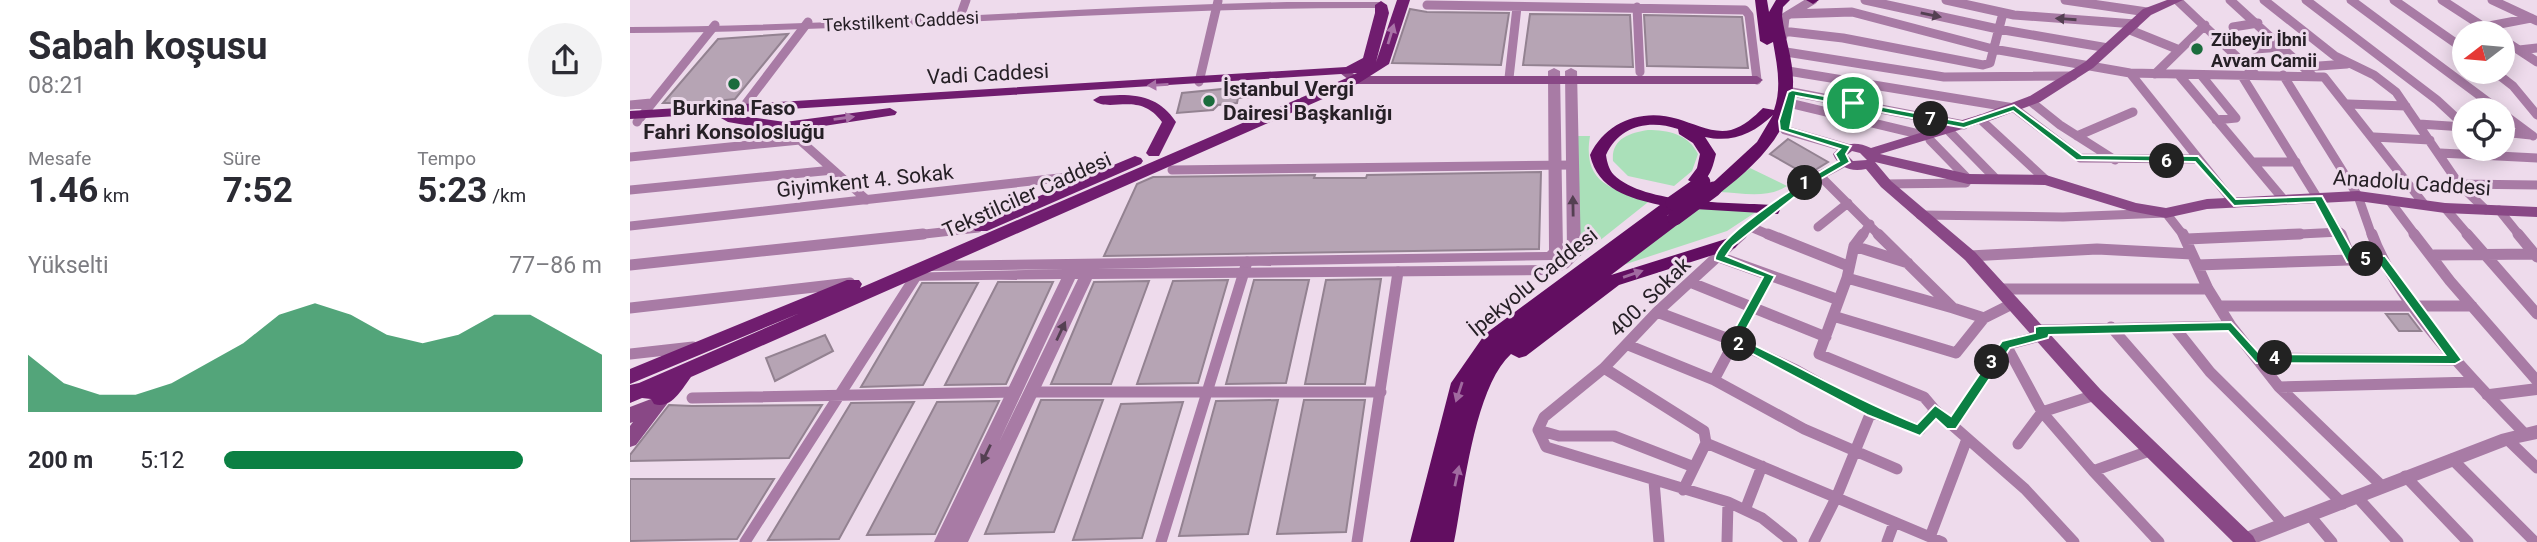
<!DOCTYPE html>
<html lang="tr">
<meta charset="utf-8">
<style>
:root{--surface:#fff;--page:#f2f2f3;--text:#2b2b33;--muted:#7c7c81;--accent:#0b8043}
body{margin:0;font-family:Roboto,sans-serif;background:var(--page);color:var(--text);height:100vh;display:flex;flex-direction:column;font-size:26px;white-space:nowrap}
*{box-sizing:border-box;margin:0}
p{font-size:23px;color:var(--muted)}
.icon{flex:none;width:38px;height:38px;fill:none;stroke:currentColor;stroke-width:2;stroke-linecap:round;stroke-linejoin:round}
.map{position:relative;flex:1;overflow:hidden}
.drawer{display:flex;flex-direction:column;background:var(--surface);width:630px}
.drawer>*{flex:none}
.needle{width:46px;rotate:254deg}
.tools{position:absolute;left:1822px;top:21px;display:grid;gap:14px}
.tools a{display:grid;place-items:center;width:63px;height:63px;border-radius:50%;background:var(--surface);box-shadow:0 4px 18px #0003;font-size:35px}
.pin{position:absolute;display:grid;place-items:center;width:60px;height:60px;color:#fff;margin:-30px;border:4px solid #fff;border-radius:50%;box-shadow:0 2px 7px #0007}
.km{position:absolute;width:35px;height:35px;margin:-18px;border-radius:50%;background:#222;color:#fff;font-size:19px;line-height:35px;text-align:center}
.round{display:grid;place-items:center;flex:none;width:74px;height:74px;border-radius:37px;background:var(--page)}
.overview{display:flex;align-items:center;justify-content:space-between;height:119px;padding:0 28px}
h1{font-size:38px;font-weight:700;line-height:52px}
.metrics{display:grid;grid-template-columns:repeat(3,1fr);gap:10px;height:119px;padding:7px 28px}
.metrics div{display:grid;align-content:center}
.metrics b{font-size:35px;font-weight:700}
.metrics small{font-size:19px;font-weight:400}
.metrics p{font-size:19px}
.chart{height:196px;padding:14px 28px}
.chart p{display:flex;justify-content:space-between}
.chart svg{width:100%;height:126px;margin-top:7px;fill:var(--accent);opacity:.7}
ul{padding:0 28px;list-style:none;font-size:23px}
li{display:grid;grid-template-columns:112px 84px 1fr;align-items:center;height:52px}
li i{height:18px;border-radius:9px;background:var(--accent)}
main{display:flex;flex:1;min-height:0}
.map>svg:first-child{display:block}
</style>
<main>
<section class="drawer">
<div class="overview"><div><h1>Sabah koşusu</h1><p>08:21</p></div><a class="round"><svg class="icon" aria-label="share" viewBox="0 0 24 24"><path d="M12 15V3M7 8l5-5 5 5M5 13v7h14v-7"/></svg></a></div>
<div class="metrics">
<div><p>Mesafe</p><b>1.46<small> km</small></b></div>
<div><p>Süre</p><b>7:52</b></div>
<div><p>Tempo</p><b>5:23<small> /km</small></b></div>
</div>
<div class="chart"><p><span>Yükselti</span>77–86 m</p>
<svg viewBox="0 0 160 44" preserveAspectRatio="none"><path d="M0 44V24L10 34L20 38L30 38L40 34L50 27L60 20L70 10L80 6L90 10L100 17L110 20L120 17L130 10L140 10L150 17L160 24V44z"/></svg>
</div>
<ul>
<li><b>200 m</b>5:12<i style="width:79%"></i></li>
</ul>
</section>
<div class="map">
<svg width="1907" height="542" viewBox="0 0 1907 542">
<rect width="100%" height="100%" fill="#eedbec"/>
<path fill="#aae0b9" d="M1018,130c20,0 40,4 50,24l-6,17 -18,15 -46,-10 -15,-15c-2,-22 16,-28 35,-31z
M946,136h14c-8,48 23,55 62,63l-73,58z
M1120,168l37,18c-20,13 -45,7 -67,6z
M1068,208l58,4 -29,19 -110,36z"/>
<path fill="#b6a4b4" stroke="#938291" stroke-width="2" d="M780,9l17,3 82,1 -8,52 -109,-2z
M900,14l100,1 3,52 -110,-2z
M1014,15l98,2 6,51 -101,-2z
M158,34l-53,65 -38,4h-34l55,-64z
M623,86l-2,11 -13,1 -1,5 -19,2 -5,5 -36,3 5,-20z
M1158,139l40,23 -21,13 -37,-21z
M911,172l-2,77 -435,7 33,-72 16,-7 162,-2 -1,3h52l1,-3z
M751,279l-16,105h-60l21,-104z
M598,280l-30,103 -61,1 36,-103z
M624,280h55l-23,103 -60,1z
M519,281l-38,103h-60l43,-102z
M368,282h55l-47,102 -61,1z
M292,283h56l-55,102 -62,2z
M1756,314h22l13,17h-22z
M195,335l8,16 -58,30 -9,-23z
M411,400h62l-49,132 -69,2z
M648,400l-30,134 -69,2 37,-135z
M674,400h61l-19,132 -69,2z
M369,401l-64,133 -68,1 70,-133z
M284,402l-75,137 -71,1 83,-137z
M553,402l-41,136 -69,2 48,-136z
M39,405l23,1 130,-1 -33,53 -159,3v-6z
M0,479h144l-37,60 -107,2z"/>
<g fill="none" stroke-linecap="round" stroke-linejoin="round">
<path stroke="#a87ba5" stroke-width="9" d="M1235,0l133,29 110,19
M1316,0l68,15 121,9
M1435,0l82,12
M1547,0l79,75
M1600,0l83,76
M1634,0l71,56 39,19 22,17 63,92 27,26
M1676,0l131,100 27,25
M1721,0l148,110
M1764,0l70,49
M1812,0l51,33
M1862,0l45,21
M797,5l318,5 4,5 8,65
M1007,7l3,65
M331,14l5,-14
M1160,14l62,-2 141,37 137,24 194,4 100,127
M1603,27l25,-4
M1854,27l47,-9
M1500,30l47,19
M1152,31l61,7 140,27 7,-2 13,-50
M1153,36l2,-19 28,-17
M1872,39l35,23
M1625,49l27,-2
M1889,50l18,-2
M1156,52l158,25 129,-1
M1675,67l42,-3
M1158,71l226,37 66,50 118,1
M1865,72l18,14 24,29
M1500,73l104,130
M1525,74l50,-49
M1549,75l105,125
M1571,75l35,43 -20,2
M1653,75l75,121 14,40
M1612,76l99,160
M879,78l8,-71
M569,82l19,-81
M1162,92l172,33
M1400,101l30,24 55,35
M1159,103l138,33
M1718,104l58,2
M0,105l21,-2
M1157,110l-2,20 62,18
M1872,113l31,23
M105,118l73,-96
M1350,119l66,61
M7,122l78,-97
M1789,124l45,3
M155,127l82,73
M1318,130l47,48
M1872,132l29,3
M1447,136l56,-24
M1744,137l56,3
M1810,153l97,5
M0,157l170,-17
M1622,162h44
M542,170l401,-5
M1189,175l61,61
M1256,184l80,-1 2,-4 -38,-39
M1829,184l78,1
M0,190l203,-20
M1759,200l27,36
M1815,208l24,28
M1869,210l21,26
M1290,215l143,2 103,-4 18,23
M0,226l474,-53
M1188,227l30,-24
M1123,228l19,8
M277,236l71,-8
M1110,236l64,-52 41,-22
M1232,236l8,-12
M1632,236l78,-4"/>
<path stroke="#a87ba5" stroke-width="11" d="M1112,234l-85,78 -53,56 -60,49 -6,13 8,17 182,55 34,16 30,24
M1138,234l80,32
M1248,234l75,74 31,10 30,-15
M1553,234l25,55 23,37 48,61 104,100
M1711,234l10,25
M1742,234c25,69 101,146 152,199
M1784,234l36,47 87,100
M1837,234l70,80
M1888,234l19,23
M1557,239l113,-5
M1224,246l54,17
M1804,255l103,-1
M1340,256l127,-7 95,5
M1089,257l120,43
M0,265l293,-31
M1567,265l184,-6
M1217,278l106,30
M1062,283l134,54
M1372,289h206
M1589,306h253
M0,308l220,-25
M1027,312l77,29 62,29 75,42 49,18 15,-20 -11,-13 -105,-43 28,-76 7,-32 9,-12
M1203,316l123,37 28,-35
M1481,327l173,198
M1545,328l35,44 133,132
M1409,330l192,-4
M998,345l86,35 90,49 93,40
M1376,345l36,67 51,59 59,-21
M0,354l63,-7
M1626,358l199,2
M974,368l100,63 2,12 -23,47
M1084,380l55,-104
M1649,387l196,-5
M401,392h350
M62,398l324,-6
M1305,410l90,79 49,53
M1322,425l54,-80 38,-10
M908,430l21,6h55l80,31
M1877,439l30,29
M1076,443l236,99
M1388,444l24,-32 53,-17
M1822,459l83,83
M1463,471l66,71
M1775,476l63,66
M1024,481l5,61
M1728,498l40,44
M1115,510l17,-44
M1681,517l21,25
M1300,537l37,-98
M115,542l171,-266
M531,542l86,-280
M727,542l41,-270
M1097,542l1,-40
M1184,542l22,-44 35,-86
M1257,542l7,-19"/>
<path fill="#a87ba5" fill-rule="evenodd" d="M657,2h94l5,3 -5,3c-251,-1 -500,24 -751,25v-6c219,-1 438,-20 657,-25z
M924,68l6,3 3,181 -8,8 -459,9 453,-4 9,-3 9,-9 -2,-182 6,-3 6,3 4,184 -13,13 -18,7 -458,4 -124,263h-34l127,-263 -158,2 -5,-2 -2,-3 2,-3 168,-4 -140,2 -7,-5 7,-5 621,-9 2,-2 -1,-179zM445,279h3l-79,163z
M1907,383v12l-48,6 -6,-2 -2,-4 2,-4 6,-2z
M1907,425v14l-28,6 -250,97h-23l-1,-2 3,-5 263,-101z"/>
<path fill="#894886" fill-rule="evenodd" d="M1537,0h16l-32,15 -58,53 -53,34 -48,18 -112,34 88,20 78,1 90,28 30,5 41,-9 151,-8 87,12 92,4v10l-92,-4 -87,-12 -151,8 -41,9 -36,-7 -85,-26 -77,-1 -93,-22 16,19 84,71 126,138 152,146 3,6h-23l-144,-142 -124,-140 -84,-73 -15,-18c-15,3 -27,-1 -33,-15 10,-12 24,-13 38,-6l111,-34 48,-18 55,-34 58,-53zM1222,151l8,2 7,7 -14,1 -6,-6z
M716,69l11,7h400l6,4 -6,4h-403l-14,-11z
M31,392l6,2 3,5 -3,5 -31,41 -6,2v-21l3,-4 -3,1v-16l21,-8 4,-5z"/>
<path fill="#701d6f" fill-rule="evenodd" d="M767,0h13l-21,64 -30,19 -668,294c-9,12 -20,33 -37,27l-3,-5 -9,-1 -12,5v-18l9,-2 161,-70 -170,71v-15l217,-89h12l3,4 -2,4 489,-211 8,-4 -727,46v-8l716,-44 17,-9 12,-45v-8l6,-4 6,4 2,8 -13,49z
M490,95c25,0 42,6 56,27l-17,34h-10l-3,-3 16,-31c-23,-32 -52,-8 -69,-22l7,-4z
M260,108l7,4 -2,3 -110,17 -57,-10 -7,-4 7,-4 57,8z
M505,156l6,2 2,3 -2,3 -154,67h-12l-2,-4 2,-4z"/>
<path fill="#620e61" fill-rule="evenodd" d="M1125,0h12l2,12 7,-12h14l-7,7 -1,9c3,23 12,46 11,69 -1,48 -39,81 -73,108h-12l-2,-4 51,-47 16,-27c-20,19 -41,28 -68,22l11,17c-3,12 -6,27 -20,31l-8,-5 9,-12 3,-14 -7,-11 -14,-9 -1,-5c-29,-10 -59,-3 -72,26 1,7 3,15 8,20 31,30 116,27 158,30l8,5 -2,4 -100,-6 -11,8 8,-3 6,1 2,4 -2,4 -70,53 118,-37 9,6 -3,4 -116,37 -93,71 -7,2 -8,-4c-37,34 -47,138 -57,188h-44l41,-159 34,-49 175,-129c-31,-7 -62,-15 -70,-50 16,-34 53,-47 88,-36 17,5 35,15 53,11 13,-4 23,-13 32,-22l11,2c8,-23 3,-45 -1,-68l-6,3 -7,-4z
M1176,0h13l-6,4z"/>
<path stroke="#620e61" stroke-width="15" d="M1043,203l30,-21
M1045,218l39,-29"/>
</g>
<defs><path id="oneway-solid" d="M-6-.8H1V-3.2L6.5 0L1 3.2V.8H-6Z" transform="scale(1.75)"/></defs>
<g fill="#544052">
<use href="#oneway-solid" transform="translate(1301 15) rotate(12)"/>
<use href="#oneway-solid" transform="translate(1436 19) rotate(-176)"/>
<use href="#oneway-solid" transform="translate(943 206) rotate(-91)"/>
<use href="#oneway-solid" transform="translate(431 331) rotate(-65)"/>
<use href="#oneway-solid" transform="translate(356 454) rotate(116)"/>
</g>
<g fill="#a972a7">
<use href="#oneway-solid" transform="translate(761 34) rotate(-73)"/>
<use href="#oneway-solid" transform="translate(528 85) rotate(177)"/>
<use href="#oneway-solid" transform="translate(214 118) rotate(-8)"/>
</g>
<g fill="#a16aa0">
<use href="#oneway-solid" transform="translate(1003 274) rotate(-19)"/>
<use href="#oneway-solid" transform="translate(829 392) rotate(108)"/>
<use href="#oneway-solid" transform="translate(827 476) rotate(-78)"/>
</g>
<path fill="#0b8043" stroke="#fff" stroke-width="2" fill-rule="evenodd" d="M1162,90l171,32 51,-17 68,50 116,1 38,43 86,-3 33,59 30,1 77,104 -7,4 -199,-1 -28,-32 -179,4 -1,3 -38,10 -54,81h-9l-11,-10 -16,17 -53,-21 -139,-74 35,-64 -48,-17c-2,-23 101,-87 124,-99l-4,-7 5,-5 -60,-19 -1,-9 9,-29zM1166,96l168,32 49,-17 63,49 119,2 39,44 81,-4 32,60 31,1 67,92 -185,-1 -29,-32 -192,4 -4,1v6l-33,8 -51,75 -16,-11 -18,19c-61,-24 -117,-58 -176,-85l34,-63 -49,-20 7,-10 74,-59 43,-25 -4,-8 5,-8 -61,-18z"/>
<g fill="#1b6c3d" stroke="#eedbec" stroke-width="2.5">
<circle cx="1567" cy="49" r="7"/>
<circle cx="104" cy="84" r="7"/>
<circle cx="579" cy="101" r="7"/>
</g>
<g text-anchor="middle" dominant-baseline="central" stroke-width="6" stroke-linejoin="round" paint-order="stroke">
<g font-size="18" fill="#262026" stroke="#eedbec">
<text transform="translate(271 21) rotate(-3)">Tekstilkent Caddesi</text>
</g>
<g font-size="18" font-weight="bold" fill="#262026" stroke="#eedbec" text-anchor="start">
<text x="1581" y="39">Zübeyir İbni<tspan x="1581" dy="21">Avvam Camii</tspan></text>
</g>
<g font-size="21" fill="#262026" stroke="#eedbec">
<text transform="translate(358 74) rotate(-3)">Vadi Caddesi</text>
<text transform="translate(235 181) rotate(-6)">Giyimkent 4. Sokak</text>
<text transform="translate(1782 183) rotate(4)">Anadolu Caddesi</text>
<text transform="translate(397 195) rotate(-24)">Tekstilciler Caddesi</text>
<text transform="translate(903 282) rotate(-39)">İpekyolu Caddesi</text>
<text transform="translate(1020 297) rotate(-44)">400. Sokak</text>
</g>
<g font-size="21" font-weight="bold" fill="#262026" stroke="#eedbec" text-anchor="start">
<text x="593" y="89">İstanbul Vergi<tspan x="593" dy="24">Dairesi Başkanlığı</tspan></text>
<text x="104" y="108" text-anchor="middle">Burkina Faso<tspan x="104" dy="24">Fahri Konsolosluğu</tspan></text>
</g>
</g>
</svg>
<div class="tools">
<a><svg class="needle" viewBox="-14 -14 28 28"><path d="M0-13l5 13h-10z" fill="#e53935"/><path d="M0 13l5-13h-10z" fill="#7c7c81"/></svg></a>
<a><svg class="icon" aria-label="locate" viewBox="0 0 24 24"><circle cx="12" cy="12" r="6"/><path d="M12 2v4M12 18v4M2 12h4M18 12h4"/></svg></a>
</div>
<div class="pin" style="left:1223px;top:103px;background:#1e9e55"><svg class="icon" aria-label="arrive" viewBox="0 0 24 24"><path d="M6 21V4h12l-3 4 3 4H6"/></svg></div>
<b class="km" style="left:1175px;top:183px">1</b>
<b class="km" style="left:1109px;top:344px">2</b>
<b class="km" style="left:1362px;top:362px">3</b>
<b class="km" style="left:1645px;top:358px">4</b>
<b class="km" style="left:1736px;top:259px">5</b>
<b class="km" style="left:1537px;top:161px">6</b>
<b class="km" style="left:1301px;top:119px">7</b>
</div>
</main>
